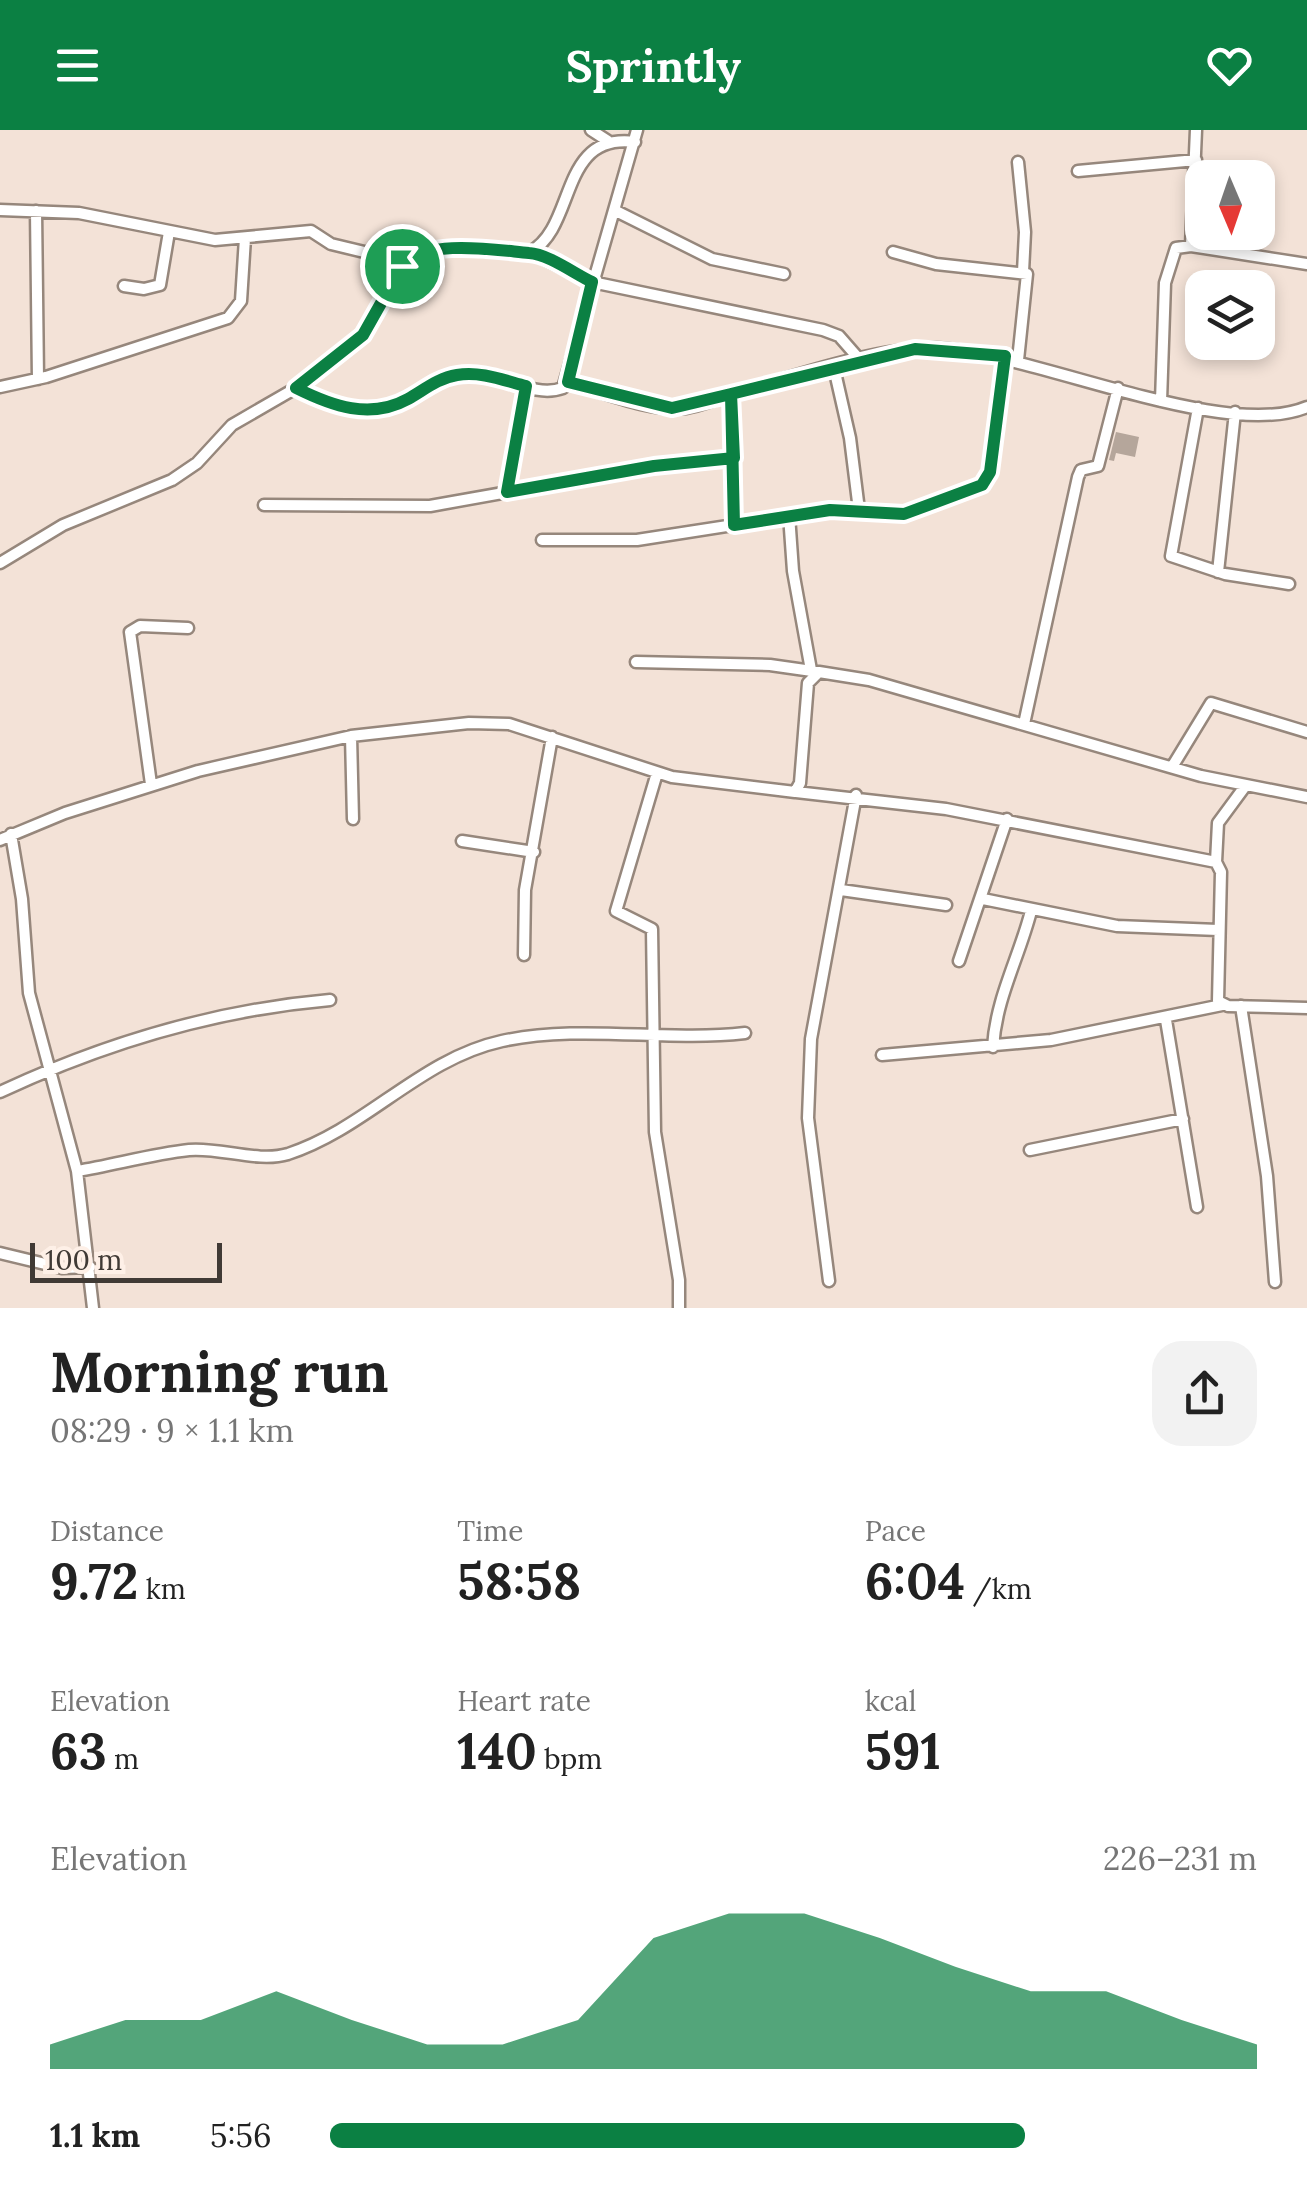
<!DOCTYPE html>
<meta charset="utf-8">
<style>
:root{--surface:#fff;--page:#f2f2f2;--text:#222;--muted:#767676;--accent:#0b8043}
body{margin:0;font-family:Lora,serif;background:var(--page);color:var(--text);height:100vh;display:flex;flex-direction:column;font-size:38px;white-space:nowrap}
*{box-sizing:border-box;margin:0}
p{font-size:32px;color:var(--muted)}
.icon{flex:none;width:55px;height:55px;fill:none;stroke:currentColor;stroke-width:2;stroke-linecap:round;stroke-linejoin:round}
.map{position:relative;height:1178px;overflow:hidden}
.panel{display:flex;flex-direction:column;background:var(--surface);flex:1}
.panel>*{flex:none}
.needle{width:65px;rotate:178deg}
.fabs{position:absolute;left:1185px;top:30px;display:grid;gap:20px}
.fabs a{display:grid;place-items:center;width:90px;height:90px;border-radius:20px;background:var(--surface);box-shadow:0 5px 15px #0003;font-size:50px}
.scale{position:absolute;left:30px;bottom:25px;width:192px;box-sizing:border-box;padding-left:10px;border:5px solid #403a35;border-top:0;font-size:28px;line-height:35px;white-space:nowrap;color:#403a35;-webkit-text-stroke:8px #fef0e7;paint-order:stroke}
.pin{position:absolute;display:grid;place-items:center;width:85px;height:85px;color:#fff;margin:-42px;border:5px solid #fff;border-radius:50%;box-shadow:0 2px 10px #0007}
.round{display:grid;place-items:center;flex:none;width:105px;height:105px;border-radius:30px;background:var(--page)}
.summary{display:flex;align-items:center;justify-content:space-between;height:170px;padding:0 50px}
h1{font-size:55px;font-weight:700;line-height:75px}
.figures{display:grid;grid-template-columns:repeat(3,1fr);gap:15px;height:170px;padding:10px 50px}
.figures div{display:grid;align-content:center}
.figures b{font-size:50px;font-weight:700}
.figures small{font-size:28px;font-weight:400}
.figures p{font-size:28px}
.chart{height:280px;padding:20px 50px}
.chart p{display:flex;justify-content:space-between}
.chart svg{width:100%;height:180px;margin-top:10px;fill:var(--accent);opacity:.7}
ul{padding:0 50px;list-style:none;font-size:32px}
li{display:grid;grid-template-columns:160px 120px 1fr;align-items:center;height:75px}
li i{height:25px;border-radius:12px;background:var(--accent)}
header{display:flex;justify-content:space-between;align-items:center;height:130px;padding:0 50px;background:var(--accent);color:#fff;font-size:45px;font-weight:700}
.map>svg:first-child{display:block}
</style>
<header><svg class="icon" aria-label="menu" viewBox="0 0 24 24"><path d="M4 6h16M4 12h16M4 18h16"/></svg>Sprintly<svg class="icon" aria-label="heart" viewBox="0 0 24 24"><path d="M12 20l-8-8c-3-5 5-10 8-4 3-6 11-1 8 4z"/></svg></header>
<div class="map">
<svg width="1307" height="1178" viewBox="0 0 1307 1178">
<rect width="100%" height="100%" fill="#f3e2d7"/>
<path fill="#b5a69b" d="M1116,302l23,5 -4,20 -19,-4 -2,8 -5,-1z"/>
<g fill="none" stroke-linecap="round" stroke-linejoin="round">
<g stroke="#96877c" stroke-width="15">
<path id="street" d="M591,0l17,11
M1018,32l7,70 -2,40
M1078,41l118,-11
M0,80l79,3 136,27 96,-9 20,13 75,18
M36,81l2,168
M616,81l96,48 72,15
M1191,116l5,-116
M530,122l62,30 231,48 16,6 21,24
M893,122l43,12 91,10 -9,86
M124,156l20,3 16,-4 9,-53
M834,238l16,70 9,72
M568,252c36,10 80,30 118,26 15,-2 29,-9 44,-13 56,-16 149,-49 206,-47 99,5 288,94 371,59
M0,257l46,-10 182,-59 13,-17 4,-63
M296,258l67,-53 47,-78 21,-8 99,3c47,-25 28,-120 105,-110
M731,265l3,130
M1161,271l4,-118 11,-35 15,-2 116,18
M1198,278l-27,148 54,18 64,10
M507,363l18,-106
M264,375l166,1 224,-40 80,-8
M789,385l4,56 18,99
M542,410h95l193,-30 74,5 78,-30 11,-22 12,-107
M0,433l63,-38 109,-45 25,-17 35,-38 64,-37c36,18 74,32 111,11 24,-12 44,-28 73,-25 26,3 56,24 83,14l74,-258
M1218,442l17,-160
M636,532l134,3 49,7
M1024,594l54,-247 3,-7 17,-4 20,-78
M351,606l2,83
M1172,637l39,-64 96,29
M657,643l-41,138 36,18 3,203 24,148v28
M151,654l-21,-152 10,-6 48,2
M796,662l150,17 270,53 5,10 -3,129 10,5 79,2
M11,704l11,65 7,94 48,178 16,137
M0,710l65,-27 133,-42 153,-35 118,-13 40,1 163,53 123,15 5,-9 8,-100 11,-11 50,8 332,96 106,21
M462,711l72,11
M1216,732l2,-39 28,-38
M841,760l105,15
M983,769l134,27 101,4
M524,825l1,-65 27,-153
M959,831l48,-142
M1241,876l26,170 8,106
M1166,890l31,187
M993,917c3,-49 26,-89 38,-136
M882,925l169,-15 171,-35
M0,962c105,-49 215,-82 330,-92
M1030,1020l153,-31
M77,1041c37,-6 75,-17 112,-21 31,-3 69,13 99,4 79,-26 132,-95 214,-113 79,-17 163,1 243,-8
M0,1123l62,15 28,-1
M829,1151l-21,-163 3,-79 45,-244"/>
</g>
<use href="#street" stroke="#fff" stroke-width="10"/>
</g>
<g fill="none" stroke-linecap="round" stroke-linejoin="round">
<g stroke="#fff" stroke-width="20">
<path id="route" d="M402,136c24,-28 93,-16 127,-13 19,1 46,21 63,29l-24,100 104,26 59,-14 3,131 96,-15 74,4 78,-29 8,-13 15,-116 -90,-7 -184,45 3,64 -80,8 -147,26 19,-106c-23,-6 -46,-15 -69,-11 -19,3 -33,15 -49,24 -38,21 -76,7 -112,-11l67,-53 39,-69"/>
</g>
<use href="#route" stroke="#0b8043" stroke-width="12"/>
</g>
</svg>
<div class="fabs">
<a><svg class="needle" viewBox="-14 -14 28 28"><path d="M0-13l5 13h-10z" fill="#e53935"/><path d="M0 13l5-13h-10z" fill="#767676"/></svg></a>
<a><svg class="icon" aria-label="layers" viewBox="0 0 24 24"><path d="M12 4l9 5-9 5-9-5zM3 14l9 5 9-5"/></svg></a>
</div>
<div class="scale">100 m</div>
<div class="pin" style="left:402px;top:136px;background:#1e9e55"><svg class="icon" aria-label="arrive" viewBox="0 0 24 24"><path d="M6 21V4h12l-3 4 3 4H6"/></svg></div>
</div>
<section class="panel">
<div class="summary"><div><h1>Morning run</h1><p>08:29 · 9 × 1.1 km</p></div><a class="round"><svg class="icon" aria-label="share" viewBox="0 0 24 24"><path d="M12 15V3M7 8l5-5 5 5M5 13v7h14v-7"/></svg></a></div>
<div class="figures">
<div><p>Distance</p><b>9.72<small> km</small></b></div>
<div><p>Time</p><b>58:58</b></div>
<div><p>Pace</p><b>6:04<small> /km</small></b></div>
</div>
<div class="figures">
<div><p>Elevation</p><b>63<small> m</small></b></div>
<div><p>Heart rate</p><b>140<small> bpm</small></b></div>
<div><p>kcal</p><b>591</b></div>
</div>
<div class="chart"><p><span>Elevation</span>226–231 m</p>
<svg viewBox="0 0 160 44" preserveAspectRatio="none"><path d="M0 44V38L10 32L20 32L30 25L40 32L50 38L60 38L70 32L80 12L90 6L100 6L110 12L120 19L130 25L140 25L150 32L160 38V44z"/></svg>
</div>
<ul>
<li><b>1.1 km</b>5:56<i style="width:75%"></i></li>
</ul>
</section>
